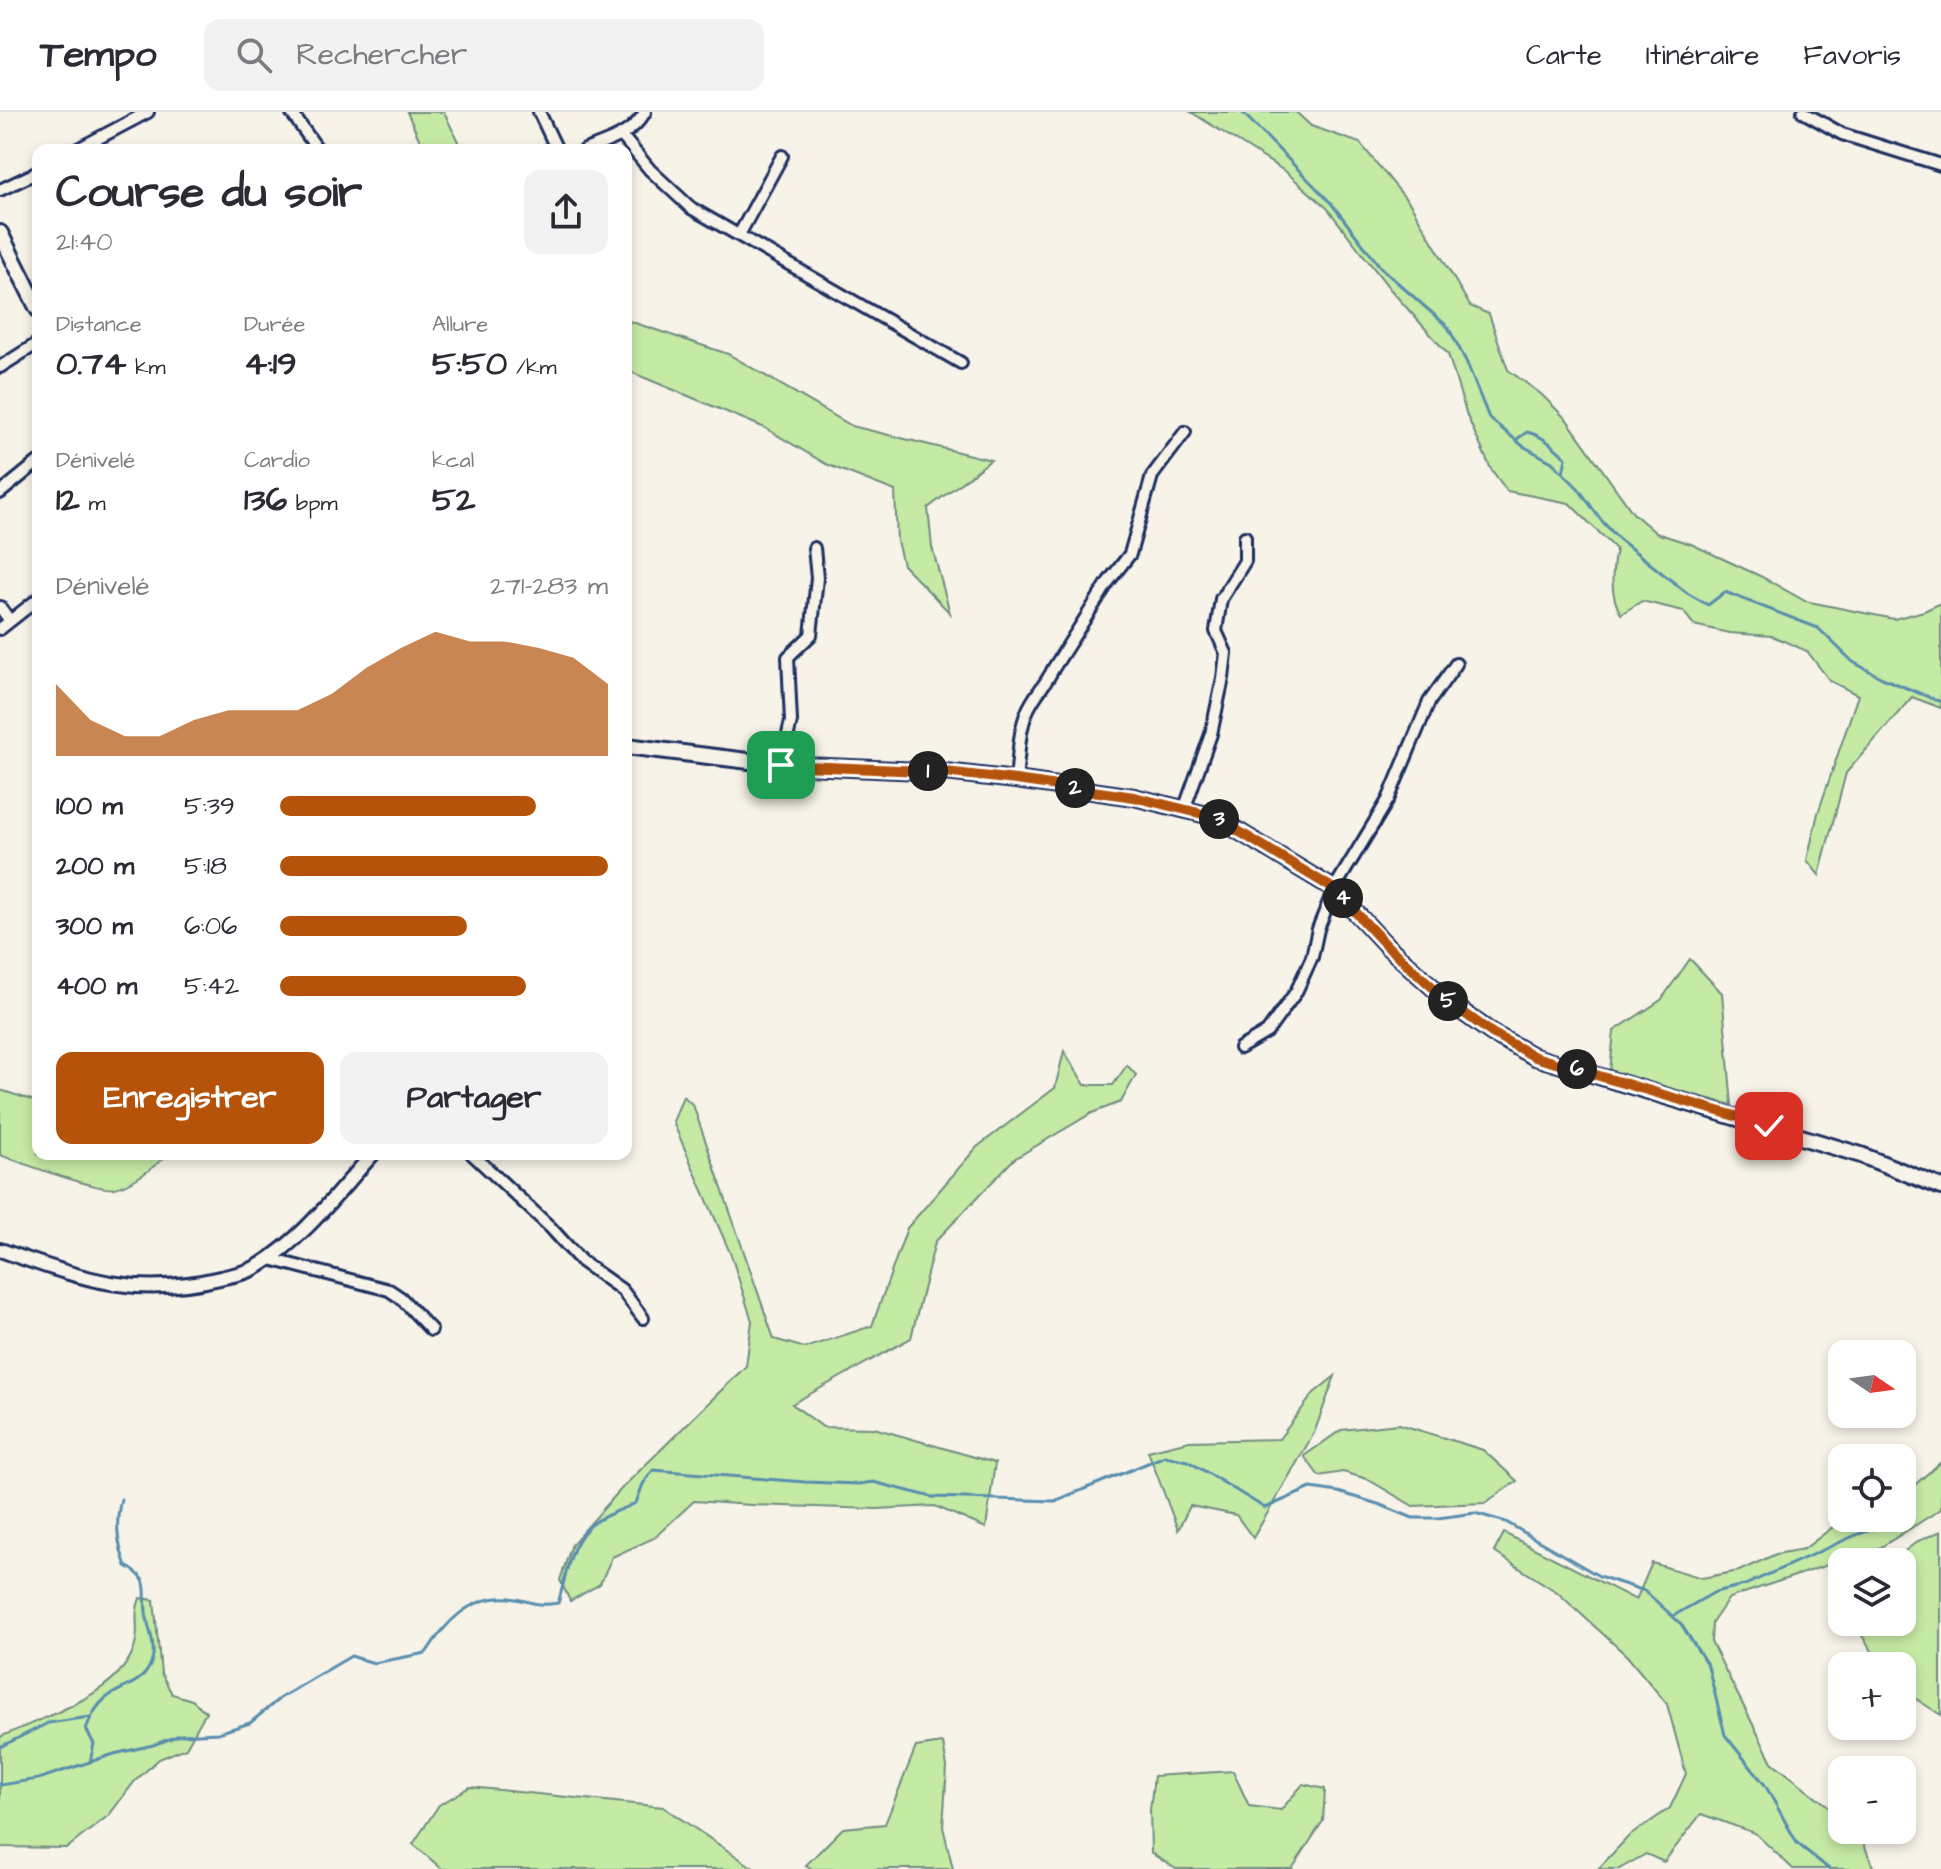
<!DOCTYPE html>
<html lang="fr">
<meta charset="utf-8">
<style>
:root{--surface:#fff;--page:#f2f2f3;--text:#2b2b33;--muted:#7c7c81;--line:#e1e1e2;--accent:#b45309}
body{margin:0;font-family:"Architects Daughter",sans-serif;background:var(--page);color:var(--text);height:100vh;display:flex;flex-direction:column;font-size:30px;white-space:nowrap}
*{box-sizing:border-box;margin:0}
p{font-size:26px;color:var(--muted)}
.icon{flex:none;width:44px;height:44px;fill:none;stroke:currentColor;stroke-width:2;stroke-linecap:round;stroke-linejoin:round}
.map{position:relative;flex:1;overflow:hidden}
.details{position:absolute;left:32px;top:32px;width:600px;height:1016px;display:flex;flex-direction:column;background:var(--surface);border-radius:16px;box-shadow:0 4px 12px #0003}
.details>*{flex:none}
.needle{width:52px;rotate:103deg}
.fabs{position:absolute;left:1828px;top:1228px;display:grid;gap:16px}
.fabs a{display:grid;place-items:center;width:88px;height:88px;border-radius:16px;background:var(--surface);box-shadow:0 4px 12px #0003;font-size:40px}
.pin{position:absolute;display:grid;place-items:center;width:68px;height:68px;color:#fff;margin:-34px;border-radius:16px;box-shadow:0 4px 12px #0006}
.km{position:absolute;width:40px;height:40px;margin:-20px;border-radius:50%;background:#222;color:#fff;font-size:22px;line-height:40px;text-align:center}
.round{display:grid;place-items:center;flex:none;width:84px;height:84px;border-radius:16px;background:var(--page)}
.head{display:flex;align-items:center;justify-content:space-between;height:136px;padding:0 24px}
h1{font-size:44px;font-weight:800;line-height:60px}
.stats{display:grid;grid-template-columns:repeat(3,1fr);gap:12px;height:136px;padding:8px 24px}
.stats div{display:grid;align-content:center}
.stats b{font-size:34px;font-weight:800}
.stats small{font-size:22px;font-weight:400}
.stats p{font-size:22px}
.chart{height:224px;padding:16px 24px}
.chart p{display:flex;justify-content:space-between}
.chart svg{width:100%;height:144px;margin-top:8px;fill:var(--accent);opacity:.7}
.primary-button{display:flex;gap:16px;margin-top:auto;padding:16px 24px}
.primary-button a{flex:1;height:92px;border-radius:16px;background:var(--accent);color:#fff;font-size:32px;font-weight:800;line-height:92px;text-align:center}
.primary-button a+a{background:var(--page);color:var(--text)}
ul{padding:0 24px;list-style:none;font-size:26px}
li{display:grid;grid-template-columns:128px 96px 1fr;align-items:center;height:60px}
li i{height:20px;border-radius:10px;background:var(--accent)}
header{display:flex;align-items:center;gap:48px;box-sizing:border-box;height:112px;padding:0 40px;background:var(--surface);border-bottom:2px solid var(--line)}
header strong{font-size:38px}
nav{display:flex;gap:44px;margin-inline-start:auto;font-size:28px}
.search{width:560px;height:72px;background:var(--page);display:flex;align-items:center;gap:20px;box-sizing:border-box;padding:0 28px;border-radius:16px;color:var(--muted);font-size:30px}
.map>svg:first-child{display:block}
</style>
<header>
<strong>Tempo</strong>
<div class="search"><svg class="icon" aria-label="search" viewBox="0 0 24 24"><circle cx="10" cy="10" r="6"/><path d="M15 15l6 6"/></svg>Rechercher</div>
<nav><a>Carte</a><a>Itinéraire</a><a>Favoris</a></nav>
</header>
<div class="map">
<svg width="1941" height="1757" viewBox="0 0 1941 1757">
<rect width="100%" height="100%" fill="#f7f3e8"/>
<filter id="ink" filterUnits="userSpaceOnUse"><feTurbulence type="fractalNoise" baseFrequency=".0125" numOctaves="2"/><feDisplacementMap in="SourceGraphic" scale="16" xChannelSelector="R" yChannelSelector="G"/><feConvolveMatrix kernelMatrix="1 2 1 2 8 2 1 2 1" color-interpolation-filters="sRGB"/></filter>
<g filter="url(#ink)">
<path fill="#c5eaa4" stroke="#708c81" stroke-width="2" d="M407,0h37l18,38h-38z
M1191,0h105l15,14 49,17 51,62 59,101 19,8 19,56 33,24 26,26 66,93 23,20 35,11 71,33 43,24 89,18 30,-8 17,-8v105l-29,-11 -66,76 -27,102 -12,-15 11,-47 40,-118 -28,-14 -23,-30 -35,-15 -43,-3 -35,-8 -11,-14 -41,-10 -21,13c-12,-19 -9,-44 -5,-65l-47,-46 -62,-12 -16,-22 -24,-53 -19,-62 -58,-65 -63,-81 -41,-36z
M626,208l102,34 124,72 139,34 -63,48 4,39 18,66 -47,-48 -6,-24 -2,-50 -69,-27 -61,-36 -139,-58z
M1690,847l32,34 10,112 -122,-33 4,-41 47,-31z
M1064,939l21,34h28l14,-20 9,10 -15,27 -29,11 -78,46 -79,83 -24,96 -119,66 31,23 51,1 121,35 -9,65 -51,-22 -58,3 -126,-4 -57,-4 -40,37 -42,19 -12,27 -30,17 -10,-21 12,-36 50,-56 124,-122 6,-45 -21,-66 -58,-133 10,-26 10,9 81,234 31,9 67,-22 35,-98 70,-81 78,-59z
M0,978l38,12v52h130c-15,14 -32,28 -53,34 -15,4 -96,-26 -115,-33z
M1335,1264l-21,57 -61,105 -17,-23 -46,-9 -12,24 -30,-79 41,-10 90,-2 35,-46z
M1399,1312l84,26 34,31 -32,22 -72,3 -46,-27 -24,-7 -24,4 -15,-20 37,-26z
M1941,1350v47l-60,38 -152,51 -17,25 -1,19 61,120 70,55v13h16l16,39h-81l-38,-36 -54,-19 -37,48 -18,-8 -27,15h-21l30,-32 42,-29 16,-34 -19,-70 -40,-48 -70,-64 -63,-40 10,-19 132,67 16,-37 50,15 37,-7 37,-17 28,-5 29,-22 33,-9h36v-22z
M1941,1419v184l-39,-25v-24h-20l-29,-44h49v-60h-12l28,-21z
M140,1486l14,2 7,73 11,21 20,6 14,12 -20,36 -27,11 -24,22 -26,34 -42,33 -67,-1v-110c43,-20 127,-44 136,-97 3,-16 -3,-24 4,-42z
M943,1631l4,24 -4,60 10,42h-141l-6,-4 37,-37 42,-4 31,-77z
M1233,1659l16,35 32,4 22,-26 22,5 -2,32 -31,48h-116l-25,-16 -1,-43 4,-34z
M470,1675l193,20 92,62h-313l-29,-25 26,-39z"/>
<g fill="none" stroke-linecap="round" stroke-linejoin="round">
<path stroke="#598eae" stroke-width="3" d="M1242,0l89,91 51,66 66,58 18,34 23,57 34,28 29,16 26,26 23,32 17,18 69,55 21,12 17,-13 93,36 35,34 29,16 59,24
M1517,327l10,-7c17,4 26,14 39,26l-3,15
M1673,1504l42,-24 30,-7 111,-50 49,-17
M0,1635l48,-24 42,-6
M90,1650l4,-18 -8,-15c4,-11 10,-23 20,-31 19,-14 43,-15 47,-43 2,-15 -6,-29 -7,-43 -3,-24 6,-32 -20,-46 -9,-24 -11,-42 -5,-67
M0,1673l38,-6 76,-25 39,-9 27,-10 38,-2 32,-10 30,-25 71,-42 23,7 52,-10c19,-30 44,-58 83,-55 22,2 23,9 49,5 9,-28 11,-63 37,-81 13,-8 28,-13 41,-19l7,-19 10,-14 152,12 54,2 14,-2 59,15 123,4 110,-45 23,5 77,47 46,-20 27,4 40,12 35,14h25l37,-5 31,9 93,54 46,15 36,33 27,42 17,69 40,50 32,58 32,26"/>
<g stroke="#1b2f5e" stroke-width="16">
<path id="minor" d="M291,0l27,38
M539,0l18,38
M1803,0l39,22 99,31
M622,24l28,34 41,38 270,155
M76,38l72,-38
M585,38c23,-9 47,-15 60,-38
M0,78l38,-18
M739,123l43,-79
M0,255l38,-24
M0,381l38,-31
M0,495l10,14
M0,517l38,-30
M781,653l10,-44 -3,-64 23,-22 6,-57 -3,-30
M1016,668c3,-24 2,-56 16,-78 7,-12 15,-20 21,-33l56,-88 21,-27 22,-78 33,-44
M1185,695l26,-73 12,-56 3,-25 -10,-22 5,-32 24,-38v-24
M1240,936l27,-16 29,-40 16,-35 6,-28 16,-40 54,-89 41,-98 27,-38
M472,1042l78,73 31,34 41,29 21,28
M270,1147l119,31 12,8 30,32"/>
</g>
<g stroke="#1b2f5e" stroke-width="18">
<path id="tertiary" d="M0,1138c81,28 133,49 220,28 13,-3 28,-5 40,-13 44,-27 78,-73 113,-111"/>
</g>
<g stroke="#1b2f5e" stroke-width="20">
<path id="secondary" d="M0,121l38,76
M626,634l155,19 164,7 71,8 118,17 81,20 119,72 53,57 63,57 42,30 43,24 326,98 80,32"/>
</g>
<use href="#minor" stroke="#f7f3e8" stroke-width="10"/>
<use href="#tertiary" stroke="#f7f3e8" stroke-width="12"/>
<use href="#secondary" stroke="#f7f3e8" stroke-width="14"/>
</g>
</g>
<g fill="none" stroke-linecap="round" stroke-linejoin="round" filter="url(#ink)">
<g stroke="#fff" stroke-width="16">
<path id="route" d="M781,653l164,7 71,8 118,17 81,20 119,72 53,57 63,57 42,30 43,24 234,69"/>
</g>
<use href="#route" stroke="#b45309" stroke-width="10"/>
</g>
</svg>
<div class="fabs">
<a><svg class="needle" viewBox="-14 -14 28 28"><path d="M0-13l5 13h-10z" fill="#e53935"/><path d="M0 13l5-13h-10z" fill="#7c7c81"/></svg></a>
<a><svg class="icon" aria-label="locate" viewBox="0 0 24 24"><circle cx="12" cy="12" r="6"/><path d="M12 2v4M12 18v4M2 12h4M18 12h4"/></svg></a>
<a><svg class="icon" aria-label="layers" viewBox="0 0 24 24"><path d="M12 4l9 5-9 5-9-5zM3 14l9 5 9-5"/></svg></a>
<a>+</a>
<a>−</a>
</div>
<div class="pin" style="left:781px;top:653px;background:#1e9e55"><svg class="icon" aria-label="arrive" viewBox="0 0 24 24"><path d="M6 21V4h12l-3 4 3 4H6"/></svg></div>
<div class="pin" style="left:1769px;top:1014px;background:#d93025"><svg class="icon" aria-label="check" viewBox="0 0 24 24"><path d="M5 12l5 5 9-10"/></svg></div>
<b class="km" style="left:928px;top:659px">1</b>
<b class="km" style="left:1075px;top:676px">2</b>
<b class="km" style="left:1219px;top:707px">3</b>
<b class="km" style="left:1343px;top:786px">4</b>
<b class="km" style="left:1448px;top:889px">5</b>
<b class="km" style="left:1577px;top:957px">6</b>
<section class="details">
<div class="head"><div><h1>Course du soir</h1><p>21:40</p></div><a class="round"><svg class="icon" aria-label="share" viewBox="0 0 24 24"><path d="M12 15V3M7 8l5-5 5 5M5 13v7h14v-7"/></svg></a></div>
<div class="stats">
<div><p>Distance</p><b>0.74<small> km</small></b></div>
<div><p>Durée</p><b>4:19</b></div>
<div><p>Allure</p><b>5:50<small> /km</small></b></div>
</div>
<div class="stats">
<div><p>Dénivelé</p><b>12<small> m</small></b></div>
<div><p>Cardio</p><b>136<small> bpm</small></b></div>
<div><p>kcal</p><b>52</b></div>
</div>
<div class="chart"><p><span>Dénivelé</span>271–283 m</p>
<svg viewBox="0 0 160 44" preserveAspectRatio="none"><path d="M0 44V22L10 33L20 38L30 38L40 33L50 30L60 30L70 30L80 25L90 17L100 11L110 6L120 9L130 9L140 11L150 14L160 22V44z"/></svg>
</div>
<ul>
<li><b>100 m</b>5:39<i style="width:78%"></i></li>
<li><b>200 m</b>5:18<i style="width:100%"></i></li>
<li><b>300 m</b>6:06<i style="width:57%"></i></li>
<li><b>400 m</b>5:42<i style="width:75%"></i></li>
</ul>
<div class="primary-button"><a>Enregistrer</a><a>Partager</a></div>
</section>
</div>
